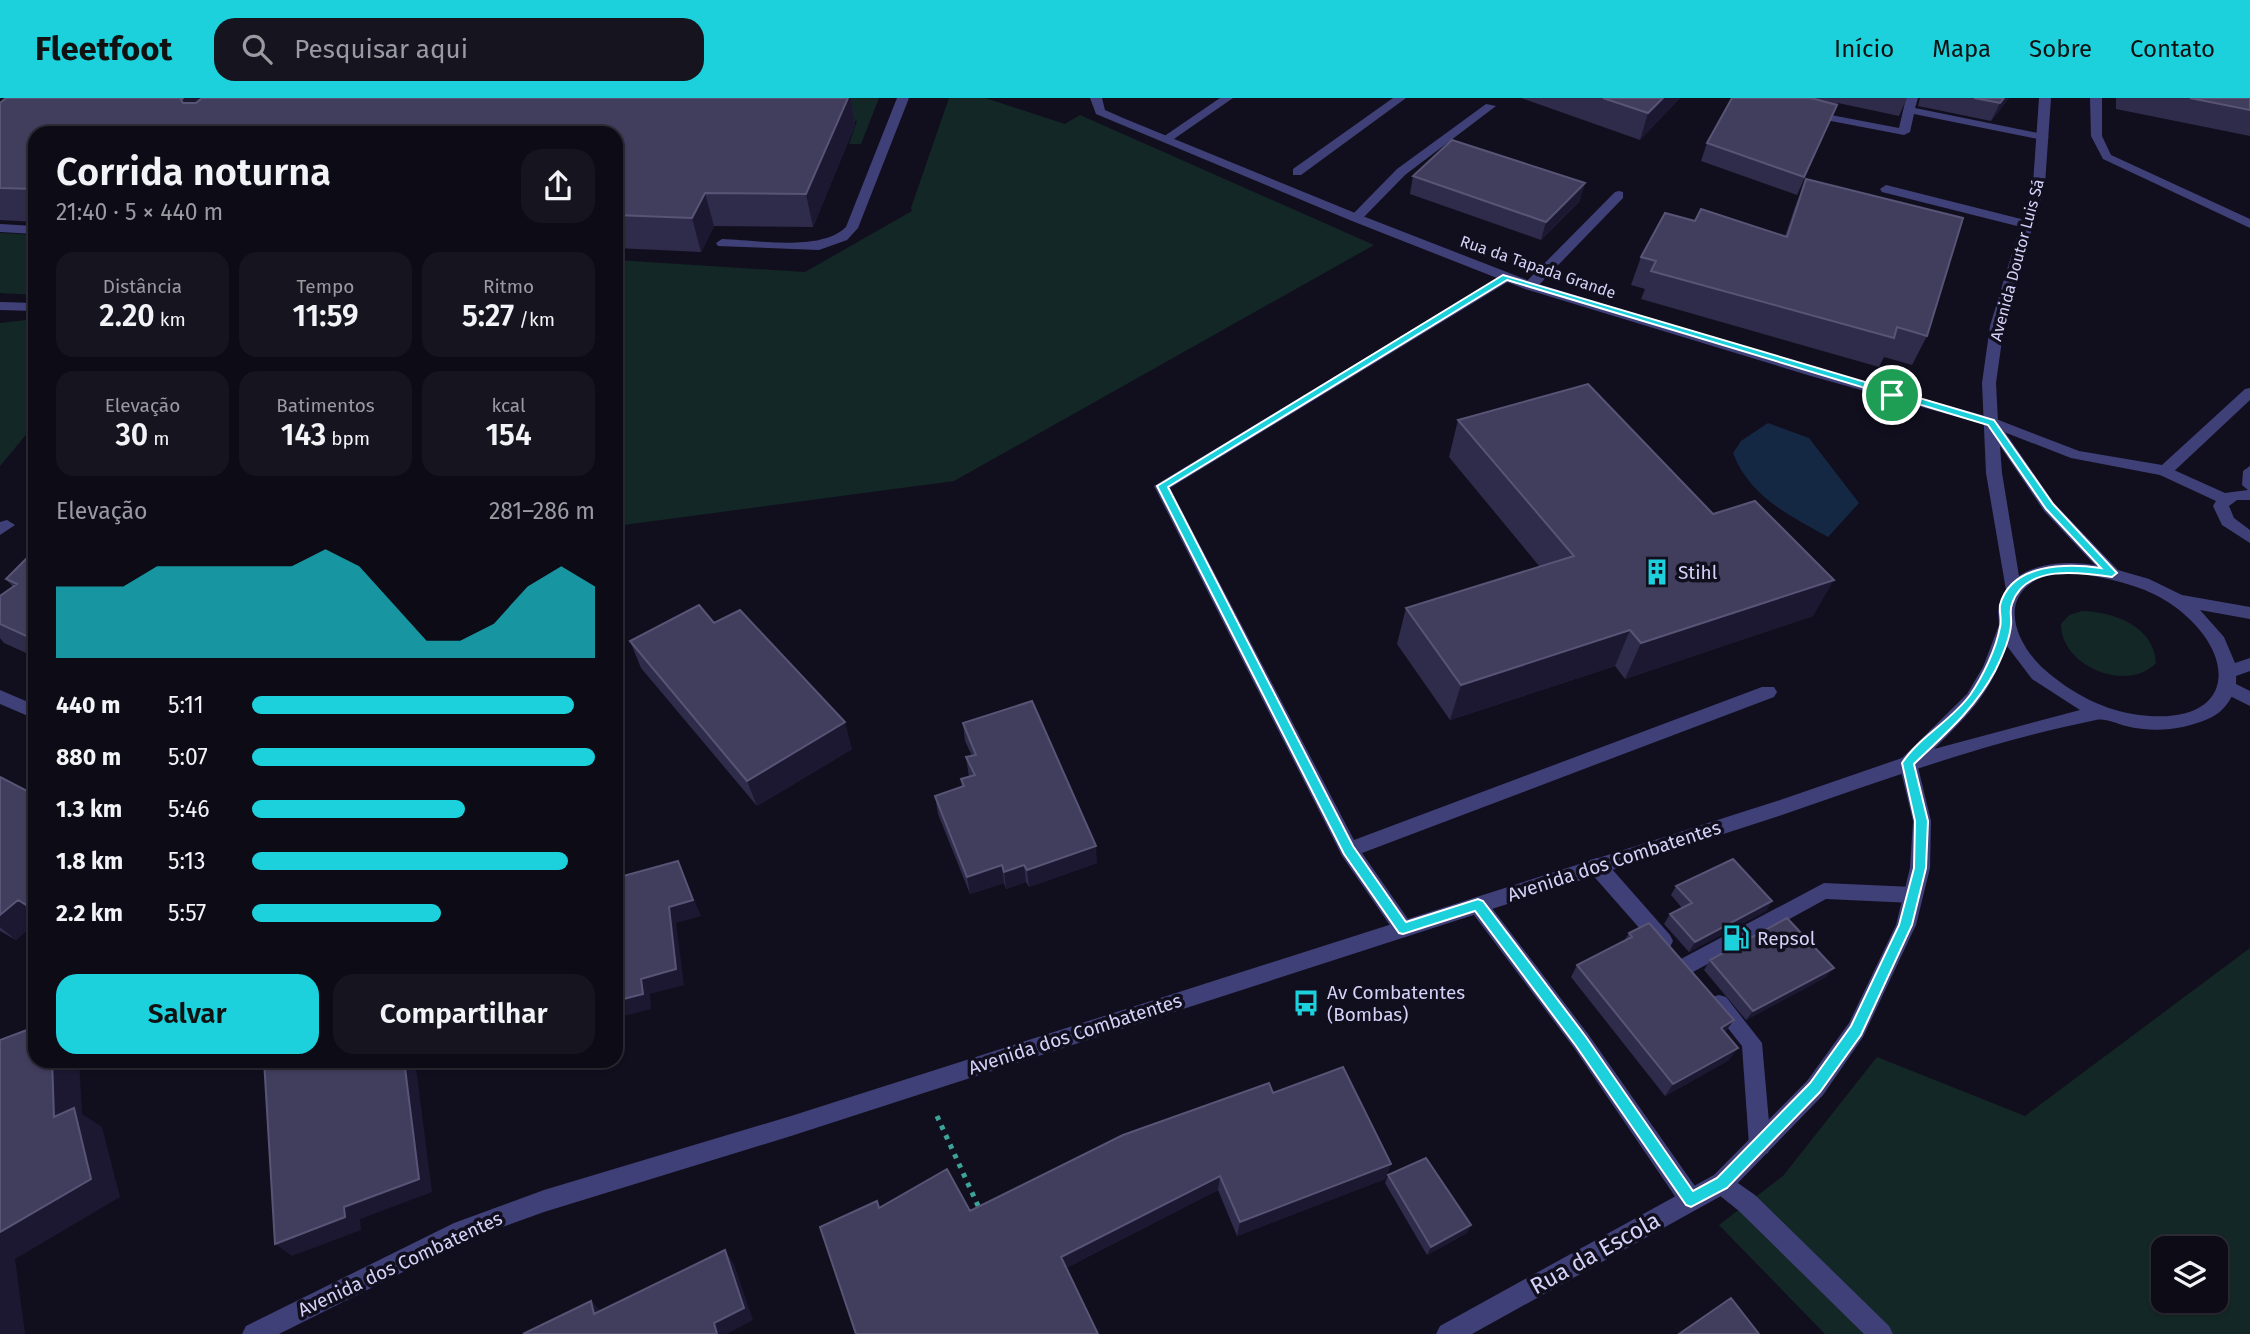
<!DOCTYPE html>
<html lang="pt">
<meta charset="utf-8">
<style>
:root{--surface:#0d0b16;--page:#16141f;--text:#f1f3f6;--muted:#9a9ba1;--line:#2d2b35;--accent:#1cd0dc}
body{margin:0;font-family:"Fira Sans",sans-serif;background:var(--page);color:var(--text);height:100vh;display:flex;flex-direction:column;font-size:26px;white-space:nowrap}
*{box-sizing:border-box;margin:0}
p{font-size:23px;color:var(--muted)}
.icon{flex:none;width:38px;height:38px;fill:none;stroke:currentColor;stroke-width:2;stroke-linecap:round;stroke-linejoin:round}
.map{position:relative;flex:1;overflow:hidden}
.side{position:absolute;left:28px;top:28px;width:595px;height:942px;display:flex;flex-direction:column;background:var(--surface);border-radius:21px;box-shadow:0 2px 5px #0004,0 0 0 2px var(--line)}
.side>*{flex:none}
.controls{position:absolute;left:2151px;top:1138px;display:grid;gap:14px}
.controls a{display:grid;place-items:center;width:77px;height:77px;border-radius:14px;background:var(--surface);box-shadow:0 2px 5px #0004,0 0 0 2px var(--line);font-size:35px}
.pin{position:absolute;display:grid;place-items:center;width:60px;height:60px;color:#fff;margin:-30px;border:4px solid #fff;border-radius:50%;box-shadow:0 2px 7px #0007}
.round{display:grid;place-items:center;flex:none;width:74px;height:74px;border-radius:21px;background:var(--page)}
.headline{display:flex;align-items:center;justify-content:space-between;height:119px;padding:0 28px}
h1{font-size:38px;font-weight:600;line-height:52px}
.metrics{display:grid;grid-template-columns:repeat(3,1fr);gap:10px;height:119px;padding:7px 28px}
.metrics div{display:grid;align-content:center;border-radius:18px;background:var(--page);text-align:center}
.metrics b{font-size:30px;font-weight:600}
.metrics small{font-size:19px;font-weight:400}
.metrics p{font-size:19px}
.chart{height:196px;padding:14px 28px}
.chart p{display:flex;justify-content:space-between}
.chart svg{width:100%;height:126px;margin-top:7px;fill:var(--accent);opacity:.7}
.primary-button{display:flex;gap:14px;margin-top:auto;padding:14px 28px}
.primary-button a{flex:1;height:80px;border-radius:21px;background:var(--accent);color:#111;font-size:28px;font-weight:600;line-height:80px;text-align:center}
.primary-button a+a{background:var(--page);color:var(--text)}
ul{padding:0 28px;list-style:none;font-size:23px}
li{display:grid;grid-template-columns:112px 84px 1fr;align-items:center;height:52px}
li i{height:18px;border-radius:9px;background:var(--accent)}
header{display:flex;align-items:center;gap:42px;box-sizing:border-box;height:98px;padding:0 35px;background:var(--accent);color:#111}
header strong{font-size:33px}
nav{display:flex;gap:38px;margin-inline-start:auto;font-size:24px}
.search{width:490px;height:63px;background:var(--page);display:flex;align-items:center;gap:18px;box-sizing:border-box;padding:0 24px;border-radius:21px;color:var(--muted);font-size:26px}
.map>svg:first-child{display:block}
</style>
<header>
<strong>Fleetfoot</strong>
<div class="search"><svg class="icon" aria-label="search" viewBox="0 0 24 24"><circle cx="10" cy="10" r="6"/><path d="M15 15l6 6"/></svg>Pesquisar aqui</div>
<nav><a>Início</a><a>Mapa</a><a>Sobre</a><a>Contato</a></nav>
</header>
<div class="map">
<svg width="2250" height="1236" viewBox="0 0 2250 1236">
<rect width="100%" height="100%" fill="#110f1e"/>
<path fill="#132826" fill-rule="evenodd" d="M781,0h98l-18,46h-12l8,-23 -72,-3z
M949,0h36l80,26 15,-9 294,130 -420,236 -338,45v-266l189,12 107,-61 -1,-3z
M0,135l35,2v60l-35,-2z
M35,221v105l-35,42v-143z
M2082,513c32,1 72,15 74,52 -29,31 -96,2 -95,-39l8,-9z
M2250,850v386h-425l-106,-109 64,-49 94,-119 148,59zM2163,1150h53v52h-53z"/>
<path fill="#152843" d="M1768,325l41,15 50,65 -31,34c-38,-21 -79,-41 -95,-84l8,-12z"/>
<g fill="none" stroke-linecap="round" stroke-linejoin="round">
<path stroke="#3da399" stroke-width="5" stroke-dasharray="4.5 6" stroke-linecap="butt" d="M937,1018l43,94"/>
<path fill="#404078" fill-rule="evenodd" d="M897,0h12l-51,130 -11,12 -28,10 -101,-4 -2,-3 6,-4c35,1 99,13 124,-12z
M1220,0h13l-62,43h-8v-4z
M1393,0h13l-105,77h-8v-6z
M1906,0h12l-3,10 128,26 6,3 -6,3 -129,-26 -4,18 -6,3 -94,-18 -6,-3 6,-3 89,17z
M2090,0h12v38l9,19 139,64v9l-147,-69 -12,-23z
M1486,6l10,2 -91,69 -45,46h-8v-6l45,-46z
M1886,87l147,37 2,3 -6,4 -147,-37 -2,-3z
M1619,93l4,1v6l-88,91h-10v-6l90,-91z
M0,126l35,2v8l-35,-2z
M1506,175l7,4 -2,3 -341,208 184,352 408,-153h12l3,5 -3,5 -412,156 48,69 3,6 -3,6 -7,3 -7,-3 -54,-78 -188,-370z
M0,204l35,1v8l-35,-1z
M2165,368l60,27 23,-3 -6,-5 1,-14 7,-5v34h-13l-8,6 5,12 16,12v13l-28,-18 -9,-19 3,-5 -56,-26 -2,-4 2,-4z
M2232,584l18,9v15l-24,-12 -3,-5 3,-5z
M1597,760l7,2 66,75 3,6 -3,6 -7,3 -7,-3 -66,-75 -3,-6 3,-6z
M1824,785l89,4 7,2 3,6 -3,6 -7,2 -87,-4 -133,73 -7,3 -7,-3 -3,-6 3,-6z
M1478,799l7,2 103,135 111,158 3,8 -3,8 -8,3 -8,-3 -109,-160 -103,-137 -3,-6 3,-6z
M1719,897l7,2 36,46 9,102 -3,8 -8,3 -8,-3 -3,-8 -7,-99 -33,-42 3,-7z
M1722,1074l33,23 134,131 4,8h-29l-125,-123 -25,-20 -3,-8 3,-8z"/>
<path fill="#404078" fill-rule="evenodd" d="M1090,0h12l3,12 18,8 237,97 175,68 286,87 175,49 83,32 83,14 83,-76 5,-1v12l-80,75 -5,1 -94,-18 -85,-33 -175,-49 -286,-87 -173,-68 -256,-107z
M7,422l8,5 -15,10v-13z
M0,592l35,15v14l-35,-15z
M1908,658l6,2 3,5 14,58 -1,47 -14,57 -53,112 -40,58 -93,96 -258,143h-36l4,-8 274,-151 93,-94 42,-58 47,-98 14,-57 3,-47 -14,-58 3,-5z"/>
<path fill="#404078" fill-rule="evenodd" d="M2039,0h12l-6,86 -41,142 -8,57 2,39 56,81 64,67 31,9 33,16 68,12v12l-50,-9 24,27 11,26 15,-5v13l-14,5c2,16 -11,36 -26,42 -26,12 -56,15 -84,8 -9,-2 -21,-8 -30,-6 -108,22 -213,60 -317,96l-988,320 -247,76 -77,28 -188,94h-37l4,-8 208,-103 90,-33 247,-74 986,-315 125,-43 65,-64 16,-27 16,-42 -1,-14 8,-21 -20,-117 -4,-90 8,-57 43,-142zM2000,348l44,65 51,54c-24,-4 -56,-3 -76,11l-17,-103zM2081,476c31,5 64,12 90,30 69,48 67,123 -32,111 -34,-4 -68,-22 -94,-45 -25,-22 -48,-66 -11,-89 13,-8 32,-7 47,-7zM2007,548l25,33 48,31 -146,39c36,-36 55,-54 73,-103z"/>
</g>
<path fill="#2f2b4a" d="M6,0h845l4,27 -42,102 -99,-1 -13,26 -85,-4v-115h-581v89l-35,-2v-117z
M1521,0h159l-40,42z
M1732,0h175l-8,18 -61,-13 -41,92 -96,-34 6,-18z
M1920,0h89l-18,23 -73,-15z
M2116,0h134v38l-134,-27z
M1413,78l167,25 -39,39 -131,-46z
M1806,81l121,157 -15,29 -28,-8 -5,10 -238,-68 4,-10 -14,-4 10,-28 54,-36 90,15 10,-29z
M1458,322l255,94 100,102 -188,63 -10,-13 -165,54 -53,-76 9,-36 134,-41 -91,-110z
M35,452v107l-31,-14 -4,-5v-42l13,-9 -7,-8z
M714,525l138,126 -95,57 -116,-138 -11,-27z
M963,625l134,140 -68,24 -3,-5 -20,7 -2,-6 -34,11 -32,-80 -3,-18 27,-9 -1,-8 8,-2 -3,-20 6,-1 -7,-15z
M0,679l35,18v128l-19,17 -16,-9z
M1676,788l96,15 -6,10 -77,41 -25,-28 6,-10 12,-6 -11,-13z
M1629,835l105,87 -9,12 4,28 -64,36 -94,-119 6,-12 47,-24z
M1710,862l116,17 -80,43 -42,-50z
M1273,995l118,71 -6,15 -148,57 -19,-46 -152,78 -187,-61 91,4z
M1388,1077l79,58 -40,22 -42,-72z"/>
<path fill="#1c1831" d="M183,0h50l-35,35 -17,-33z
M848,0h3l4,27 -42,102 -7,-33z
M1663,0h17l-40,42 8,-27z
M2004,0h5l-18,23 9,-18z
M1585,85l-5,18 -39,39 5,-18z
M705,95l9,33 -13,26 -9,-34z
M1834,482l-21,36 -188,63 16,-36z
M1630,532l-15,36 -165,54 11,-35z
M845,624l7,27 -95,57 -10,-25z
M1096,748l1,17 -68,24 -2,-17z
M678,763l23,55 -25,7 8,62 -34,9 1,15 -35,9v-17l25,-22 28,-72z
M1002,767l2,18 -34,11 -3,-17z
M1024,767l2,17 -20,7 -2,-17z
M18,802l17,15v8l-19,17 -16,-13v-12z
M1772,803l-6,10 -77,41 6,-10z
M1834,870l-8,9 -80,43 7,-9z
M1734,922l-9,12 -13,7 9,-11z
M1738,950l-9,12 -64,36 8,-12z
M52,962h27l3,54 20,13 18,70 -105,62 10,75h-25v-102l54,-115z
M404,962h11l17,132 -72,27 1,11 -69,26 -17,-12 69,-37z
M1391,1066l-6,15 -148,57 3,-14z
M1220,1078l-2,14 -156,80 -1,-13z
M1471,1127l-4,8 -40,22 4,-8z
M725,1152l9,14 19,56 -26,14h-10l-3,-11z
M591,1203l13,13h-10z"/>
<path fill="#413d5d" stroke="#585475" stroke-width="2" d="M6,0h177l-2,2 2,3h13l6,-5h646l-42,96 -101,-1 -13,25 -76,-3v-82h-581v56l-35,-1v-85z
M1603,0h60l-15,15z
M1732,0h79l26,7 -33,72 -97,-34z
M1974,0h30l-4,5z
M2190,0h60v12z
M1452,42l133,43 -39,39 -133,-46z
M1806,81l157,39 -36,118 -30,-9 -3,11 -243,-67 5,-10 -15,-4 24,-44 30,8 6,-12 86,28z
M1588,286l125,130 42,-13 79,79 -193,63 -11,-13 -169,55 -55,-77 168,-52 -116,-136z
M35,452v90l-35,-16v-28l17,-12 -11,-5z
M699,507l15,18 26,-13 105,112 -98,59 -117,-140z
M1032,603l64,145 -69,24 -3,-5 -20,7 -2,-7 -35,12 -32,-81 29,-10 -3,-7 14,-4 -9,-18 10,-2 -13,-32z
M0,679l35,18v115l-17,-10 -18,15z
M1733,761l39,42 -77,41 -25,-28 22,-11 -16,-17z
M678,763l15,39 -24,7 7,62 -35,10 2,15 -27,7v-123z
M1787,820l47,50 -81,43 -43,-51z
M1649,825l85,97 -13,8 17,20 -65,36 -96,-119 55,-28 -3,-4z
M35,929v33h17l2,57 20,-9 17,71 -91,53v-192z
M264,962h140l15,119 -75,28 1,10 -70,27z
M1343,969l48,97 -151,58 -20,-46 -159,81 37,77h-242l-36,-107 57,-26 2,7 68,-39 23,42 153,-76 146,-52 4,10z
M1426,1060l45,67 -40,22 -43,-72z
M725,1152l19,58 -30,15 3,11h-194l68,-33 3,13z
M1731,1200l28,36h-80z"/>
<path fill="#1cd0dc" stroke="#fff" stroke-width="2" fill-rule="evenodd" d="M1503,177l491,145 59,84 64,69 -5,4c-32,-5 -87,-13 -100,27 -3,7 0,14 -1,21 -1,14 -10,34 -16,46 -21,39 -50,63 -81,93l14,57 -2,47 -14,57 -51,110 -41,57 -93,96 -36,19 -5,-2 -110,-159 -101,-135 -72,23 -4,-1 -55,-79 -187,-368zM1507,182l481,145 58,84 55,59c-34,-5 -90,-5 -101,37 -1,7 2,15 0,22 -4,22 -17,49 -30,68 -19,26 -51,42 -68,68l13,58 -1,47 -15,57 -48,101 -41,57 -93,95 -24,13 -107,-154 -103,-136 -5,-2 -72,23 -53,-76 -185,-359z"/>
<defs>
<g id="building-bare" transform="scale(2.1)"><path d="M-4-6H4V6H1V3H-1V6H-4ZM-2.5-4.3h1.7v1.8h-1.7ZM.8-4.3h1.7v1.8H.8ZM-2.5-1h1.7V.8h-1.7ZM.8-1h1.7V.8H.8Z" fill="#1cd0dc" stroke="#110f1e" stroke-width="2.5" paint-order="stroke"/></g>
<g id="fuel-bare" transform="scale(2.1)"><path d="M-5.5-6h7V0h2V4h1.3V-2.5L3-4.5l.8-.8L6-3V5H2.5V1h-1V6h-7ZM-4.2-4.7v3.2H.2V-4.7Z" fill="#1cd0dc" stroke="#110f1e" stroke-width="2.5" paint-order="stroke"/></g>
<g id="bus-bare" transform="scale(2.1)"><path d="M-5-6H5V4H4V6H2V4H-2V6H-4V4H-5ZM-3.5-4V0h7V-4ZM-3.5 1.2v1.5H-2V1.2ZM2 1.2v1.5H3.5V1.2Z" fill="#1cd0dc" stroke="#110f1e" stroke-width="2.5" paint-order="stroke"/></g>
</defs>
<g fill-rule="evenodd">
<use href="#building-bare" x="1657" y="474"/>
<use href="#fuel-bare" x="1736" y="840"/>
<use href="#bus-bare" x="1306" y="905"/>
</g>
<g text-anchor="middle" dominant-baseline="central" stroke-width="7" stroke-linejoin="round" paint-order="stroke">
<g font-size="16" fill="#d5d2f9" stroke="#110f1e">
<text transform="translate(2017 162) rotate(-75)">Avenida Doutor Luis Sá</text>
<text transform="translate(1538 169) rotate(19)">Rua da Tapada Grande</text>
</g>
<g font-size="19" fill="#d5d2f9" stroke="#110f1e" text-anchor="start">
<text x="1678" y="474">Stihl</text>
<text x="1757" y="840">Repsol</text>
<text x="1327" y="894">Av Combatentes<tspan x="1327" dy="22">(Bombas)</tspan></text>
</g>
<g font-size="19" fill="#d5d2f9" stroke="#110f1e">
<text transform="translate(1614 763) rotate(-18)">Avenida dos Combatentes</text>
<text transform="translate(1075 936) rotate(-18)">Avenida dos Combatentes</text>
<text transform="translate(400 1166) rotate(-25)">Avenida dos Combatentes</text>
</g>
<g font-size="23" fill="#d5d2f9" stroke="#110f1e">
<text transform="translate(1595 1155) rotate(-29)">Rua da Escola</text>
</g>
</g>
</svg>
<div class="controls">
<a><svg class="icon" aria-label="layers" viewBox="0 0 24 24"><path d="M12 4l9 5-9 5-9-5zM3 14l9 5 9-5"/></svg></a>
</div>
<div class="pin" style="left:1892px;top:297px;background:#1e9e55"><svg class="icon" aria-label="arrive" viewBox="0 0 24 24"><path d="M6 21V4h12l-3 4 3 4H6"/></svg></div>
<section class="side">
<div class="headline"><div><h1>Corrida noturna</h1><p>21:40 · 5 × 440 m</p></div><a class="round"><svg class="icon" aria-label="share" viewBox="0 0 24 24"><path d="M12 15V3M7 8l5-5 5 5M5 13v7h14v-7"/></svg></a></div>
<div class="metrics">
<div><p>Distância</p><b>2.20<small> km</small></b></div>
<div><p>Tempo</p><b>11:59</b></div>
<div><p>Ritmo</p><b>5:27<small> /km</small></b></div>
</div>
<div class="metrics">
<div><p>Elevação</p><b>30<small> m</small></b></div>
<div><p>Batimentos</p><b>143<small> bpm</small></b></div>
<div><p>kcal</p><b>154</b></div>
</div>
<div class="chart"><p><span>Elevação</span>281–286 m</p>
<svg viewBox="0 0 160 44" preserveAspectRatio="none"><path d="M0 44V19L10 19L20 19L30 12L40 12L50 12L60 12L70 12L80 6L90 12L100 25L110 38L120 38L130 32L140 19L150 12L160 19V44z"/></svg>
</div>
<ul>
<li><b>440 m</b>5:11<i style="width:94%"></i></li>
<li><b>880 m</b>5:07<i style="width:100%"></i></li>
<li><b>1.3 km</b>5:46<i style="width:62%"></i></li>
<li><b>1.8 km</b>5:13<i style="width:92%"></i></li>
<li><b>2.2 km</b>5:57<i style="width:55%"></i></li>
</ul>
<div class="primary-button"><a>Salvar</a><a>Compartilhar</a></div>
</section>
</div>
